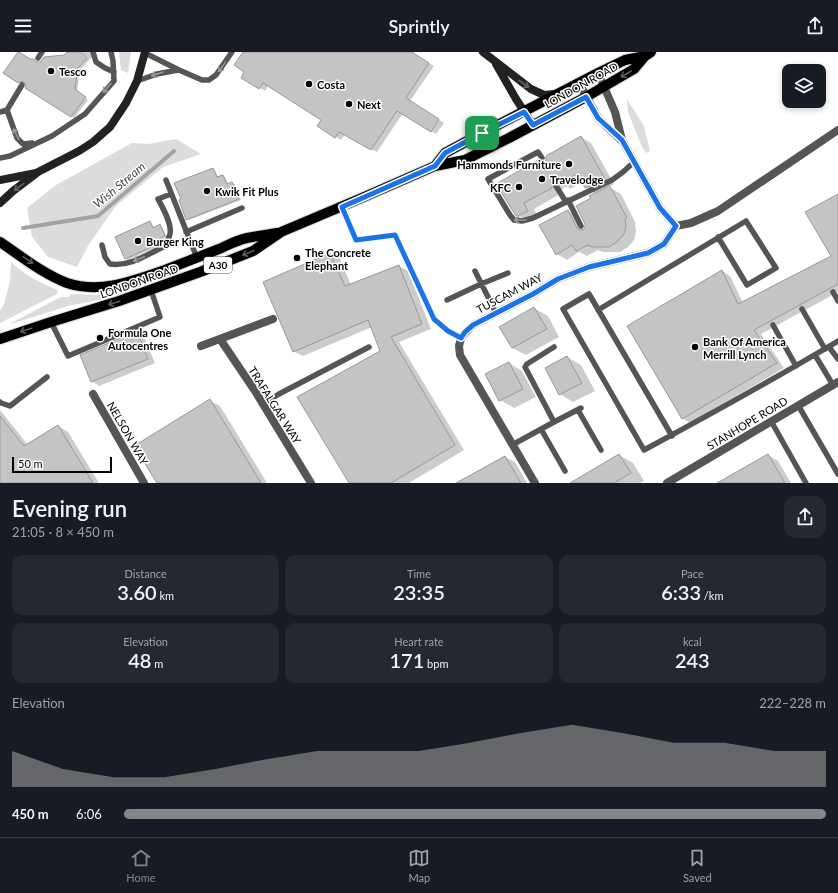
<!DOCTYPE html>
<meta charset="utf-8">
<style>
:root{--surface:#171b24;--page:#242831;--text:#f1f3f6;--muted:#9ea1a6;--line:#363941;--accent:#858687}
body{margin:0;font-family:Lato,sans-serif;background:var(--page);color:var(--text);height:100vh;display:flex;flex-direction:column;font-size:15px;white-space:nowrap}
*{box-sizing:border-box;margin:0}
p{font-size:13px;color:var(--muted)}
.icon{flex:none;width:22px;height:22px;fill:none;stroke:currentColor;stroke-width:2;stroke-linecap:round;stroke-linejoin:round}
.map{position:relative;height:431px;overflow:hidden}
.drawer{display:flex;flex-direction:column;background:var(--surface);flex:1}
.drawer>*{flex:none}
.fabs{position:absolute;left:782px;top:12px;display:grid;gap:8px}
.fabs a{display:grid;place-items:center;width:44px;height:44px;border-radius:8px;background:var(--surface);box-shadow:0 2px 6px #0003;font-size:20px}
.scale{position:absolute;left:12px;bottom:10px;width:100px;box-sizing:border-box;padding-left:4px;border:2px solid #000;border-top:0;font-size:11px;line-height:14px;white-space:nowrap;color:#000;-webkit-text-stroke:3px #fff;paint-order:stroke}
.pin{position:absolute;display:grid;place-items:center;width:34px;height:34px;color:#fff;margin:-17px;border-radius:8px;box-shadow:0 2px 6px #0006}
.round{display:grid;place-items:center;flex:none;width:42px;height:42px;border-radius:12px;background:var(--page)}
.overview{display:flex;align-items:center;justify-content:space-between;height:68px;padding:0 12px}
h1{font-size:22px;font-weight:600;line-height:30px}
.metrics{display:grid;grid-template-columns:repeat(3,1fr);gap:6px;height:68px;padding:4px 12px}
.metrics div{display:grid;align-content:center;border-radius:10px;background:var(--page);text-align:center}
.metrics b{font-size:20px;font-weight:600}
.metrics small{font-size:11px;font-weight:400}
.metrics p{font-size:11px}
.chart{height:112px;padding:8px 12px}
.chart p{display:flex;justify-content:space-between}
.chart svg{width:100%;height:72px;margin-top:4px;fill:var(--accent);opacity:.7}
ul{padding:0 12px;list-style:none;font-size:13px}
li{display:grid;grid-template-columns:64px 48px 1fr;align-items:center;height:30px}
li i{height:10px;border-radius:5px;background:var(--accent)}
header{display:flex;justify-content:space-between;align-items:center;height:52px;padding:0 12px;background:var(--surface);font-size:18px;font-weight:600}
.dock{display:flex;justify-content:space-around;align-items:center;height:56px;border-top:1px solid var(--line);background:var(--surface);font-size:11px;color:var(--muted)}
.dock a{display:grid;justify-items:center;gap:2px}
.dock .selected{color:var(--accent)}
.map>svg:first-child{display:block}
</style>
<header><svg class="icon" aria-label="menu" viewBox="0 0 24 24"><path d="M4 6h16M4 12h16M4 18h16"/></svg>Sprintly<svg class="icon" aria-label="share" viewBox="0 0 24 24"><path d="M12 15V3M7 8l5-5 5 5M5 13v7h14v-7"/></svg></header>
<div class="map">
<svg width="838" height="431" viewBox="0 0 838 431">
<rect width="100%" height="100%" fill="#fff"/>
<path fill="#dcdcdc" d="M119,0h12l-3,21 -7,-3z
M627,47l17,27 6,25 -4,2 -4,-6 -14,-35z
M176,87l25,15 -38,13 -47,39 -27,38 -12,23 -29,-10 -16,-20 -5,-29 29,-23 76,-42 16,1z
M11,210c14,13 29,21 47,28l-1,4 -57,29v-12l4,-7 6,-23z
M70,242l34,1v4l-36,7 -57,18v-1l50,-26h8z"/>
<path fill="#0003" d="M68,0h24v5l-12,13 -3,22 11,8 -14,18 -47,-31v-2l-2,-3 -3,2 -17,-11 25,-13h4l4,3 27,-7z
M244,0h166l24,14 -24,35 34,22 -8,11 -33,-21 -26,39 -32,-18 -4,6 -23,-14 4,-6 -54,-34 -3,5 -23,-14 3,-5z
M581,85l10,6 23,41 -5,3 12,7 15,30h-1l1,8 -2,8 -6,7 -8,5h-17l-5,-2 -11,6 -8,-4 -12,8 -10,-6 11,-43 10,6 6,13 8,-31 4,-5 -10,-6 -4,-6 -12,7 -2,-2h-4l-2,3v3l-28,16 4,8 -11,4 -10,-6 24,-52h3z
M213,117l2,1 3,8 5,-2 2,1 3,7 4,-1 3,1 6,16 -52,20 -2,-1z
M838,143v97l-77,42 23,34 -94,55 -8,-5 40,-147 8,5 13,27 89,-47z
M150,171l2,1 2,4 6,-3 2,2 5,10 -7,3 2,5 -34,15 -2,-2z
M330,202l10,5 11,26 48,-19 9,5 23,58 -32,13 65,108 -55,33h-59l31,-132 -9,-24 -69,29 -10,-5z
M534,256l14,8 11,21 -33,18 -14,-7z
M137,281l7,4 11,26 -56,23 -7,-5z
M567,305l14,8 14,26 -22,11 -13,-8z
M509,311l13,8 14,26 -22,11 -14,-8z
M210,349l10,5 47,77h-109z
M0,358l28,35 30,-19 10,6 31,51h-99z
M619,403l14,8 11,18 -4,2h-68z
M768,403l10,6 13,22h-72z
M505,405l10,5 12,21h-69z"/>
<g fill="none" stroke-linecap="round" stroke-linejoin="round">
<path stroke="#a3a3a3" stroke-width="4" d="M23,176l75,-12 76,-65"/>
</g>
<path fill="#c4c4c4" stroke="#999" d="M18,0h1l11,7h4l1,2 2,1h3l4,-5 20,-2 3,-3h14l6,6 -9,10 -3,21 11,8 -15,20 -46,-29 1,-3 -2,-3 -2,-1 -4,2 -15,-10z
M243,0h169l17,11 -23,35 33,21 -8,13 -34,-21 -26,39 -32,-18 -4,6 -18,-12 4,-6 -58,-37 -4,6 -18,-11 3,-6 -10,-7z
M581,84l24,43 -20,9 -8,-14 -18,10 -1,-2h-4l-2,2v4l-28,15 4,8 -10,5h-2l-20,-32 42,-24 2,2h4l2,-2v-4z
M213,116l4,9 6,-2 4,9 5,-2 7,17 -53,21 -7,-20 2,-1 -7,-16z
M609,134l2,2 16,30 -2,1 1,7 -2,8 -6,7 -9,6h-17l-4,-2 -12,6 -4,-6 -16,10 -17,-30 29,-15 9,18 3,2h3l2,-3v-3l-9,-18 15,-8 -2,-2z
M838,142v90l-84,46 23,33 -95,56 -55,-93 95,-56 16,34 93,-48 -26,-44z
M150,169l3,7 7,-4 5,12 -7,3 2,4 -35,16 -10,-22z
M330,201l15,33 54,-21 23,59 -31,13 64,108 -64,38h-42l-52,-86 83,-46 -12,-31 -75,32 -30,-70z
M534,255l13,22 -35,19 -13,-21z
M137,279l11,28 -57,23 -11,-27z
M567,304l15,27 -23,12 -14,-27z
M509,310l14,27 -24,12 -14,-27z
M210,347l51,84h-104l-23,-37z
M0,364l24,30 34,-21 35,58h-93z
M619,402l12,19 -17,10h-44z
M768,402l17,29h-68z
M505,404l16,27h-65z"/>
<g fill="none" stroke-linecap="round" stroke-linejoin="round">
<g stroke="#dbdbdb" stroke-width="12">
<path id="primary" d="M435,114l10,-13 37,-20 6,-3 110,-57 27,-13 20,-4 6,-4
M0,190c21,14 43,32 67,41 34,11 66,-2 98,-13 18,-7 36,-14 54,-21 9,-4 18,-9 28,-11 10,-2 20,-3 30,-5
M0,287l51,-17 68,-21 81,-29 53,-21 28,-19 83,-35 71,-31 30,-6 44,-22 77,-41 48,-28 11,-13"/>
</g>
<path stroke="#555" stroke-width="5.5" d="M93,0l3,10 9,6 9,4
M145,1l34,17 23,10h7l7,-5 16,-23
M38,6l4,-6
M137,29l20,-7 21,-4
M7,58l10,28 6,6 9,-1
M0,60l7,-2 15,-25
M0,106l10,-2 42,-20 33,-22 29,-33 -1,-20 -2,-9
M542,106l-4,-6 -50,27 22,36 4,5 8,1 11,-3 79,-38 11,-8 11,-10
M166,128l31,78
M556,134l10,16
M568,148l13,26
M342,155l14,33 39,-5 39,84 14,12 13,7
M186,180l56,-24
M102,193l3,12 5,7c20,3 38,-10 55,-18 2,-4 4,-8 5,-12 2,-10 -7,-26 -12,-35l13,-5
M475,219l21,42
M833,240l5,9
M447,248l34,-16 27,-11
M802,257l23,40
M598,258l148,-89 30,47 -29,17 -29,-48
M51,270l17,34 92,-39 -9,-27
M773,273l23,41
M829,295l9,12
M815,303l18,30
M0,350l1,1 9,3 37,-29
M263,352l16,-10 90,-47
M798,353l40,69
M578,358l23,40
M771,369l35,62
M554,370l-29,-55 2,-3 27,-17
M541,377l24,42
M672,384l-83,-142 -26,15 81,141c65,-35 130,-71 194,-109
M512,393l42,-23 27,-14"/>
<path stroke="#555" stroke-width="8" d="M598,21l17,39 7,28 38,68 16,18
M579,31l19,35 23,22
M220,287l35,52 56,92
M201,294l72,-27
M93,342l51,89
M535,431l-75,-128 -1,-9 2,-8 4,-5 8,-8 60,-31 25,-15 31,-12 59,-14 16,-9 12,-18 15,-3 27,-12 120,-81
M667,431l171,-101"/>
<path stroke="#222" stroke-width="8" d="M483,0l48,37 13,6 10,-1
M496,12l20,35 17,26
M0,128l36,-7
M0,151l13,-12 25,-19 41,-21 14,-9 17,-15 16,-24 11,-22 8,-29"/>
<use href="#primary" stroke="#000" stroke-width="10"/>
</g>
<defs><path id="oneway-shaft" d="M-6 0H5M1.5-3L5.5 0L1.5 3" fill="none" stroke-width="1.6" stroke-linecap="round" stroke-linejoin="round"/></defs>
<g stroke="#999">
<use href="#oneway-shaft" transform="translate(222 15) rotate(126)"/>
<use href="#oneway-shaft" transform="translate(157 22) rotate(164)"/>
<use href="#oneway-shaft" transform="translate(107 36) rotate(130)"/>
<use href="#oneway-shaft" transform="translate(16 82) rotate(-117)"/>
<use href="#oneway-shaft" transform="translate(520 168) rotate(180)"/>
<use href="#oneway-shaft" transform="translate(139 207) rotate(158)"/>
</g>
<g stroke="#595959">
<use href="#oneway-shaft" transform="translate(626 22) rotate(150)"/>
<use href="#oneway-shaft" transform="translate(248 201) rotate(157)"/>
<use href="#oneway-shaft" transform="translate(28 208) rotate(35)"/>
<use href="#oneway-shaft" transform="translate(114 251) rotate(163)"/>
<use href="#oneway-shaft" transform="translate(26 278) rotate(162)"/>
</g>
<g stroke="#646464">
<use href="#oneway-shaft" transform="translate(524 32) rotate(37)"/>
<use href="#oneway-shaft" transform="translate(19 135) rotate(144)"/>
</g>
<g fill="none" stroke-linecap="round" stroke-linejoin="round">
<g stroke="#fff" stroke-width="8">
<path id="route" d="M586,45l12,21 24,22 38,68 16,18 -12,18 -16,9 -59,14 -31,12 -25,15 -60,31 -8,7 -4,6 -13,-7 -14,-12 -39,-84 -39,5 -14,-33 93,-41 10,-13 37,-20 42,-21 9,13z"/>
</g>
<use href="#route" stroke="#1a73e8" stroke-width="5"/>
</g>
<g fill="#000" stroke="#fff" stroke-width="1.5">
<circle cx="51" cy="19" r="4"/>
<circle cx="309" cy="32" r="4"/>
<circle cx="349" cy="52" r="4"/>
<circle cx="569" cy="112" r="4"/>
<circle cx="542" cy="127" r="4"/>
<circle cx="519" cy="135" r="4"/>
<circle cx="207" cy="139" r="4"/>
<circle cx="138" cy="189" r="4"/>
<circle cx="297" cy="206" r="4"/>
<circle cx="100" cy="286" r="4"/>
<circle cx="695" cy="295" r="4"/>
</g>
<g text-anchor="middle" dominant-baseline="central" stroke-width="3" stroke-linejoin="round" paint-order="stroke">
<rect fill="#fff" stroke="#4c4c4c" stroke-width="1" x="204" y="205" width="28" height="16" rx="3"/>
<g font-size="10" font-weight="bold" fill="#000">
<text x="218" y="213">A30</text>
</g>
<g font-size="11" font-weight="bold" fill="#000" stroke="#fff" text-anchor="start">
<text x="59" y="19">Tesco</text>
<text x="317" y="32">Costa</text>
<text x="357" y="52">Next</text>
<text x="561" y="112" text-anchor="end">Hammonds Furniture</text>
<text x="550" y="127">Travelodge</text>
<text x="511" y="135" text-anchor="end">KFC</text>
<text x="215" y="139">Kwik Fit Plus</text>
<text x="146" y="189">Burger King</text>
<text x="305" y="200">The Concrete<tspan x="305" dy="13">Elephant</tspan></text>
<text x="108" y="280">Formula One<tspan x="108" dy="13">Autocentres</tspan></text>
<text x="703" y="289">Bank Of America<tspan x="703" dy="13">Merrill Lynch</tspan></text>
</g>
<g font-size="11" fill="#000" stroke="#fff">
<text transform="translate(581 33) rotate(-29)">LONDON ROAD</text>
<text transform="translate(139 229) rotate(-19)">LONDON ROAD</text>
<text transform="translate(509 241) rotate(-28)">TUSCAM WAY</text>
<text transform="translate(275 353) rotate(58)">TRAFALGAR WAY</text>
<text transform="translate(747 371) rotate(-31)">STANHOPE ROAD</text>
<text transform="translate(128 381) rotate(60)">NELSON WAY</text>
</g>
<g font-size="12" font-style="italic" fill="#444" stroke="#fff">
<text transform="translate(119 133) rotate(-40)">Wish Stream</text>
</g>
</g>
</svg>
<div class="fabs">
<a><svg class="icon" aria-label="layers" viewBox="0 0 24 24"><path d="M12 4l9 5-9 5-9-5zM3 14l9 5 9-5"/></svg></a>
</div>
<div class="scale">50 m</div>
<div class="pin" style="left:482px;top:81px;background:#1e9e55"><svg class="icon" aria-label="arrive" viewBox="0 0 24 24"><path d="M6 21V4h12l-3 4 3 4H6"/></svg></div>
</div>
<section class="drawer">
<div class="overview"><div><h1>Evening run</h1><p>21:05 · 8 × 450 m</p></div><a class="round"><svg class="icon" aria-label="share" viewBox="0 0 24 24"><path d="M12 15V3M7 8l5-5 5 5M5 13v7h14v-7"/></svg></a></div>
<div class="metrics">
<div><p>Distance</p><b>3.60<small> km</small></b></div>
<div><p>Time</p><b>23:35</b></div>
<div><p>Pace</p><b>6:33<small> /km</small></b></div>
</div>
<div class="metrics">
<div><p>Elevation</p><b>48<small> m</small></b></div>
<div><p>Heart rate</p><b>171<small> bpm</small></b></div>
<div><p>kcal</p><b>243</b></div>
</div>
<div class="chart"><p><span>Elevation</span>222–228 m</p>
<svg viewBox="0 0 160 44" preserveAspectRatio="none"><path d="M0 44V22L10 33L20 38L30 38L40 33L50 27L60 22L70 22L80 22L90 17L100 11L110 6L120 11L130 17L140 17L150 22L160 22V44z"/></svg>
</div>
<ul>
<li><b>450 m</b>6:06<i style="width:100%"></i></li>
</ul>
</section>
<nav class="dock">
<a class="selected"><svg class="icon" aria-label="home" viewBox="0 0 24 24"><path d="M3 11l9-7 9 7M6 9v11h12V9"/></svg>Home</a>
<a><svg class="icon" aria-label="map" viewBox="0 0 24 24"><path d="M3 6l6-2 6 2 6-2v14l-6 2-6-2-6 2zM9 4v14M15 6v14"/></svg>Map</a>
<a><svg class="icon" aria-label="saved" viewBox="0 0 24 24"><path d="M7 4h10v16l-5-4-5 4z"/></svg>Saved</a>
</nav>
